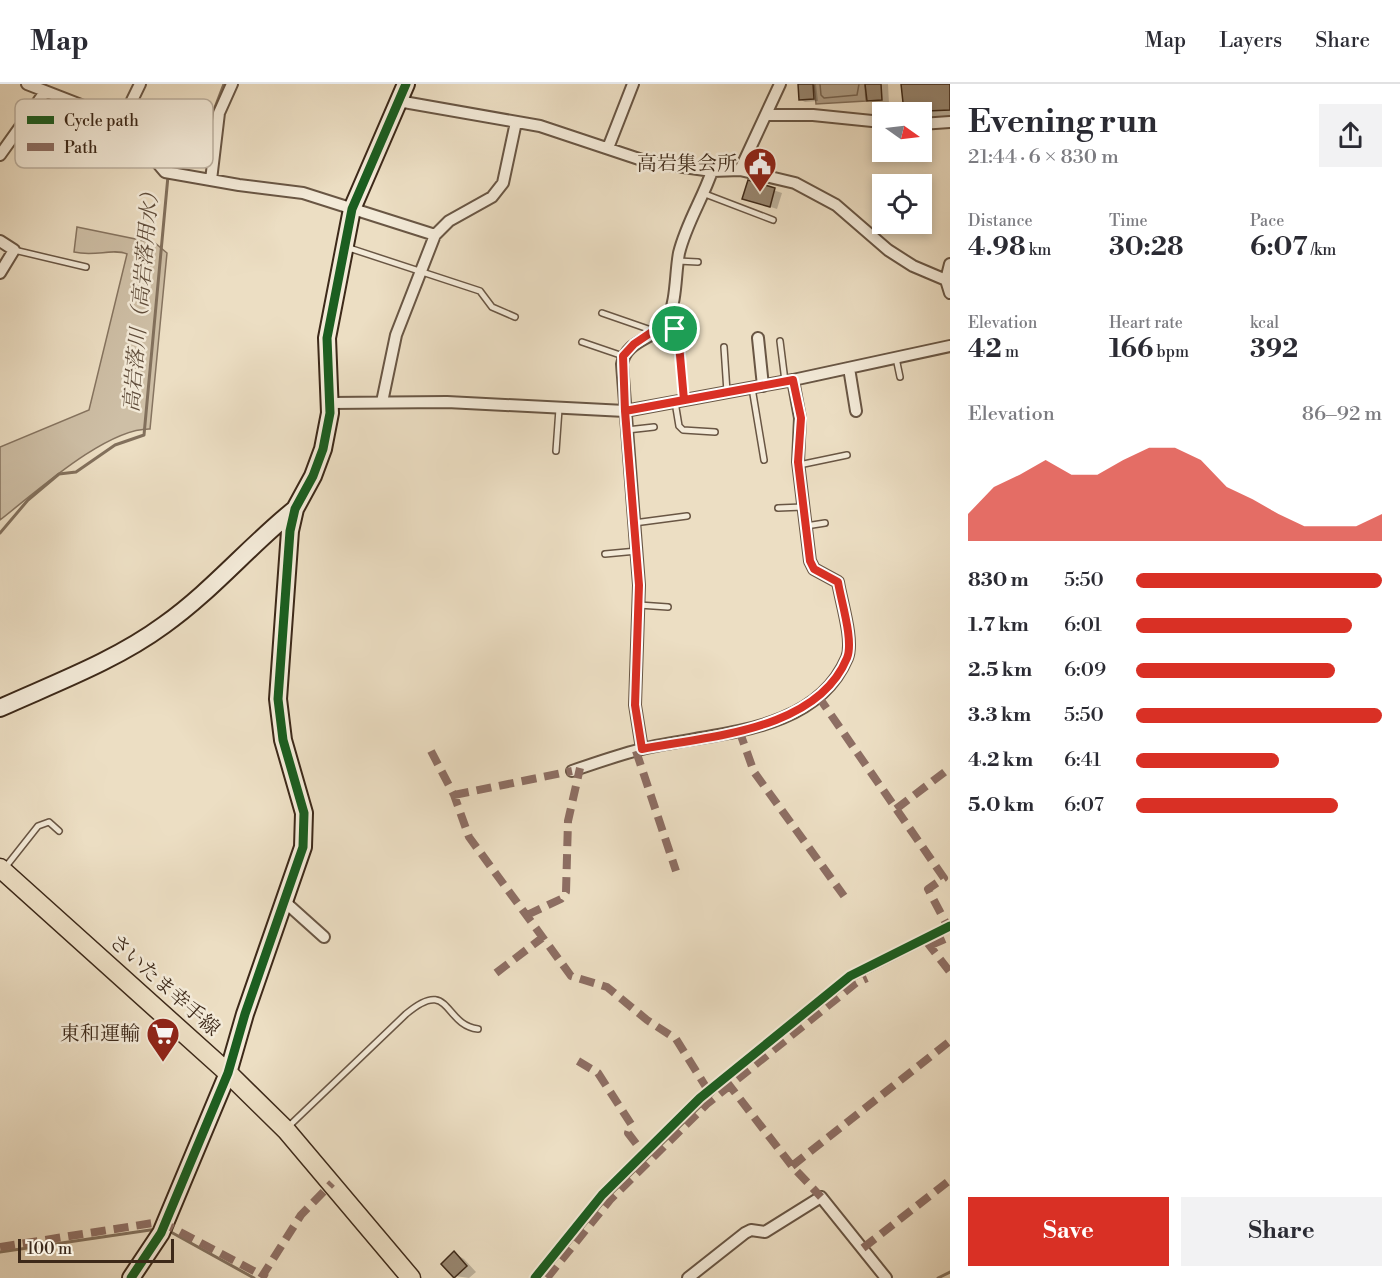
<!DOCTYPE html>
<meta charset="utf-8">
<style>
:root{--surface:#fff;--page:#f2f2f3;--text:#2b2b33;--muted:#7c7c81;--line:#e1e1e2;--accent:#d93025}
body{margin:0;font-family:"Libre Bodoni","Noto Serif JP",serif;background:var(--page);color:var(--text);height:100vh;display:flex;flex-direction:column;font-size:22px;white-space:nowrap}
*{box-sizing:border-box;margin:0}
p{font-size:20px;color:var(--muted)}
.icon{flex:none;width:33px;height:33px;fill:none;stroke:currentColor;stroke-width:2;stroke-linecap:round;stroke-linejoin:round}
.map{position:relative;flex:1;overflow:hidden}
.panel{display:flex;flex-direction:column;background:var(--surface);width:450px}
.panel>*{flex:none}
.needle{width:39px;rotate:104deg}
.controls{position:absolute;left:872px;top:18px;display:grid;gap:12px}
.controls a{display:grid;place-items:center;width:60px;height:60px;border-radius:0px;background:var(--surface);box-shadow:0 3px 9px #0003;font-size:30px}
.scale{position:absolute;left:18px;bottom:15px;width:156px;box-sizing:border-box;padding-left:6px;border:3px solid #3d2919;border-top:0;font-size:16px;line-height:21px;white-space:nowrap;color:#3d2919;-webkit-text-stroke:4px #f3ead8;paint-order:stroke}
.pin{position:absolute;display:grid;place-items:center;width:51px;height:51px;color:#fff;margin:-26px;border:3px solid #fff;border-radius:50%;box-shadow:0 2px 6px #0007}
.round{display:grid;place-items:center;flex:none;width:63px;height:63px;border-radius:0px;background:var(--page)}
.headline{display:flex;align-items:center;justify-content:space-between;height:102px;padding:0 18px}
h1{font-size:33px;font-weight:800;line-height:45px}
.stats{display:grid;grid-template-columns:repeat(3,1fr);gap:9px;height:102px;padding:6px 18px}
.stats div{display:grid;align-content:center}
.stats b{font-size:26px;font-weight:800}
.stats small{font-size:16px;font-weight:400}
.stats p{font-size:16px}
.chart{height:168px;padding:12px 18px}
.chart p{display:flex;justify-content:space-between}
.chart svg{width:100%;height:108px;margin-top:6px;fill:var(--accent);opacity:.7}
.primary-button{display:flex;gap:12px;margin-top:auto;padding:12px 18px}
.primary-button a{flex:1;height:69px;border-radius:0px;background:var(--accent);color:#fff;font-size:24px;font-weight:800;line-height:69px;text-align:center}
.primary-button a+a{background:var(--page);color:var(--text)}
ul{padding:0 18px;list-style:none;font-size:20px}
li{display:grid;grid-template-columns:96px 72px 1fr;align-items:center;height:45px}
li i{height:15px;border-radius:8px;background:var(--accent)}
header{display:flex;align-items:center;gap:36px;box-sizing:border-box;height:84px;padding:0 30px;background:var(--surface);border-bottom:2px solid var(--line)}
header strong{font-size:28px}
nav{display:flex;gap:33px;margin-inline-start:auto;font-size:21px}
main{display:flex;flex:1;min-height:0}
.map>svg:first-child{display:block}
</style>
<header>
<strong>Map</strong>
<nav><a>Map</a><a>Layers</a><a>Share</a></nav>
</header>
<main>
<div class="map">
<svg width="950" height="1194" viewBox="0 0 950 1194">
<rect width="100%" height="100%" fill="#ecdec3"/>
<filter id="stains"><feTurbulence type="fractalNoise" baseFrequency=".00333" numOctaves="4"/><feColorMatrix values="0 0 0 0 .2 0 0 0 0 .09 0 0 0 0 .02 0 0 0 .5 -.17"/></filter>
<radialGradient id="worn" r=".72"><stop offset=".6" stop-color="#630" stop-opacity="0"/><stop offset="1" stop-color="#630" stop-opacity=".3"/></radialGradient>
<path fill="#cebfa6" stroke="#867460" stroke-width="1.5" d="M77,143l78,16 12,10 -17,176c-44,-1 -115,64 -150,91v-73l89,-37 38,-156c-14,-6 -32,3 -53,-2z"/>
<path fill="#b0a089" stroke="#82705c" stroke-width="1.5" d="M814,0h51l1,17 -50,3z"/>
<path fill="#0003" d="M800,0h16l2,17 -13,1 -4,-2z
M867,0h21l1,20h-14l-7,-4z
M902,0h48v32l-29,3v-7h-16z
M749,98l33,11 -5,16 -33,-11z
M454,1169l10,6 12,13 -7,6 -14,-2z"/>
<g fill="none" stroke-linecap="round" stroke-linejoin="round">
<path stroke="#766451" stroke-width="1.5" d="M820,0l1,11 3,3 33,-3 2,-11"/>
<path stroke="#82705c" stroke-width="3" d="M169,86l2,-24 25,-3 10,-12 18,-47
M0,449l28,-33 31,-26 17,-2 39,-27 29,-10 24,-259
M169,1147l85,47
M0,1168l157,-23
M541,1194l65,-79 115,-113 132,-106 97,-49
M938,1194l12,-6"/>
</g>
<path fill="#988771" stroke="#3d2919" stroke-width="1.5" d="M798,0h15l1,15 -15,1z
M865,0h16l1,16 -15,1z
M901,0h49v26l-46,2z
M748,96l27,8 -5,19 -28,-8z
M454,1167l13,15 -13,12 -13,-14z"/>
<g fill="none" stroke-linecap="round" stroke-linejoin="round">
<g stroke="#695644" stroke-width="8">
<path id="lane" d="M705,110l68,26
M346,163l134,44 12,16 23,10
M14,166l72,17
M678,177l20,1
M602,229l52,18
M665,239l13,10 6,67
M780,257l5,40
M582,258l41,14
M724,263l3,45
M896,274l4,19
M752,304l12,72
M675,318l4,24 4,4 32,2
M627,346l27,-3
M556,367l3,-42
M799,381l48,-10
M778,424l25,-1
M634,439l53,-7
M806,442l19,-3
M605,470l32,-3
M639,521l29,2
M4,785l34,-43 11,-4 10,9
M288,1043l118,-113c45,-38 37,11 72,15"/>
</g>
<g stroke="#695644" stroke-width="14">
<path id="street" d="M27,0l95,37 43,51 74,13 64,8 132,42
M398,17l142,25 108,36 64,9 28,-1 55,13 41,22 52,45 25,16 33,14
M766,31h47l69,7
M122,37l18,-37
M921,40l29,-2
M608,64l25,-64
M0,71l45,-63
M740,86l40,-86
M211,96l8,-67 13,-29
M0,157l14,9 -14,23
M950,180l-4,16 4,13
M758,254l5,48
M849,284l7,43
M382,318l14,-67 39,-100 14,-14 43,-24 11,-14 13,-61
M330,319l117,-1 178,9 168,-31 157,-34
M642,665l-7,-44 4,-120 -17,-221c4,-25 34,-24 45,-44 10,-19 8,-46 12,-67 7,-29 24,-55 33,-82
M572,687c23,-8 46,-16 70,-22 68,-17 172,-13 205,-91 7,-17 -6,-57 -9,-76l-24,-13 -4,-8 -12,-99 2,-44 -7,-38
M285,818l39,35
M688,1194l57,-45 6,-3 14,2 56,-35 65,81"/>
</g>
<g stroke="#3d2919" stroke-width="20">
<path id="secondary" d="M0,624c55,-25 115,-47 164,-83 48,-34 86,-80 131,-116
M131,1194l30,-45 67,-160 17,-59 58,-167 1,-34 -21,-73 -5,-41 12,-168 5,-22 18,-33 10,-27 7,-36 -3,-75 25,-129 54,-125"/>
</g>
<g stroke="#3d2919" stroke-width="21">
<path id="primary" d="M0,784l228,205 58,57 125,148"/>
</g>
<use href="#lane" stroke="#f3ead8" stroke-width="5"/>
<use href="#street" stroke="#f3ead8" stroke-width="10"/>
<use href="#secondary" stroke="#f3ead8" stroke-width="16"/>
<use href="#primary" stroke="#ecdec3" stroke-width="18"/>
<path stroke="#8d6e63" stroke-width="8" stroke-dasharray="15 8" stroke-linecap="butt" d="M818,612l126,182 -16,11 20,38
M739,646l15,42 90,124
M431,667l23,44 15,42 102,139 36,11 40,33 29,19 30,48 4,3
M636,667l40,120
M454,711l118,-24
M896,725l54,-41
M527,831l34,-16 5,-7 2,-71 12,-53
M926,857l24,31
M931,861l19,-8
M496,889l46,-35
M578,977l20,12 33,51 -3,9 16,21
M726,997l66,85 29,31
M792,1082l158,-125
M0,1163l153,-24 12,1 102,54
M863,1164l87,-68
M261,1194l40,-63 31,-32
M547,1194l63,-78 97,-96 149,-121 11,-5"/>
<g stroke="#f3ead8" stroke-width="13">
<path id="cycleway" d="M131,1194l30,-45 67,-160 17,-59 58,-167 1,-34 -21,-73 -5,-41 12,-168 5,-22 18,-33 10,-27 7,-36 -3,-75 25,-129 54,-125
M535,1194l67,-83 98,-97 150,-122 100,-50"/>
</g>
<use href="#cycleway" stroke="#1b5e20" stroke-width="9"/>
</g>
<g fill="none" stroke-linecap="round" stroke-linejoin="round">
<g stroke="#fff" stroke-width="12">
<path id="route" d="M675,245l-10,-6 -31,21 -11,12 2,55 168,-31 8,38 -3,44 12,99 4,8 24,13c3,19 16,59 9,76 -30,73 -138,78 -205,91l-7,-44 4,-120 -14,-174 59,-11 -6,-67 -3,-4"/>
</g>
<use href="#route" stroke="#d93025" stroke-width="8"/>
</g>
<defs>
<g id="civic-pin" transform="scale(1.725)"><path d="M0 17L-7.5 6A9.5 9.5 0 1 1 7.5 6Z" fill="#8f2418" stroke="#f3ead8"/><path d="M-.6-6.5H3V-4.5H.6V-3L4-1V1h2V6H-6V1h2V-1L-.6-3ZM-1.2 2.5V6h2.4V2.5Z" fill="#fff"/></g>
<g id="supermarket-pin" transform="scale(1.725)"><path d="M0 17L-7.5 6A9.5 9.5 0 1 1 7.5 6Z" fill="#8f2418" stroke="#f3ead8"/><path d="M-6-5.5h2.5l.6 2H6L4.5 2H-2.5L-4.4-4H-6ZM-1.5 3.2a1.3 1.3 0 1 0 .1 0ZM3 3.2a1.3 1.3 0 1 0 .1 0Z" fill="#fff"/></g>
</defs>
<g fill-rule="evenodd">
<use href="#civic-pin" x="760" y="80"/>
<use href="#supermarket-pin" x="163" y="950"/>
</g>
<g text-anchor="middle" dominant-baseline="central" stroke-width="5" stroke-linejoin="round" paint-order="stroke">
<g font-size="20" fill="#3d2919" stroke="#f3ead8" text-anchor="end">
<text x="737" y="80">高岩集会所</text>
<text x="140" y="950">東和運輸</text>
</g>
<g font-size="20" fill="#3d2919" stroke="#f3ead8">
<text transform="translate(164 902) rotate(42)">さいたま幸手線</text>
</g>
<g font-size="21" font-style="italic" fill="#604d3b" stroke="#f3ead8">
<text transform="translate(142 213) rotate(-85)">高岩落川（高岩落用水）</text>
</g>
</g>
<rect x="15" y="15" width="198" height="69" rx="9" fill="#f3ead8" stroke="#bcb09f" stroke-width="1.5"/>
<rect x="27" y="32" width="27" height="8" fill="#1b5e20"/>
<rect x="27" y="59" width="27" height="8" fill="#8d6e63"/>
<g font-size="16" fill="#3d2919">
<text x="64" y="42">Cycle path</text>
<text x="64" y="69">Path</text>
</g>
<rect width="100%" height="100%" filter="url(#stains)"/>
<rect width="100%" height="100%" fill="url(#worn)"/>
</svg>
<div class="controls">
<a><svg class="needle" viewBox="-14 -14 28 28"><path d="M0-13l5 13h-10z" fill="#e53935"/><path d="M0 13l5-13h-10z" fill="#7c7c81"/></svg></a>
<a><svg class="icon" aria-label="locate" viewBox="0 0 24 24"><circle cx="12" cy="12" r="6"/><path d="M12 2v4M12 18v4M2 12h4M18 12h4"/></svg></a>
</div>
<div class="scale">100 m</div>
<div class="pin" style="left:675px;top:245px;background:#1e9e55"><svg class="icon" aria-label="arrive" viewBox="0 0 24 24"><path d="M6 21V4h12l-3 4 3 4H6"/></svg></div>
</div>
<section class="panel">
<div class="headline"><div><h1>Evening run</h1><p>21:44 · 6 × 830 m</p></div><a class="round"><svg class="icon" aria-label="share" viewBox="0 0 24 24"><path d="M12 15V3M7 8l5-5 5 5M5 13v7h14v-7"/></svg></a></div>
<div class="stats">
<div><p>Distance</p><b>4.98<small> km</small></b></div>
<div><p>Time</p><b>30:28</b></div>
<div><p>Pace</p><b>6:07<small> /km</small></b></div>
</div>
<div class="stats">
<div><p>Elevation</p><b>42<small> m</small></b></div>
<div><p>Heart rate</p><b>166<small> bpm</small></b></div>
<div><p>kcal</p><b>392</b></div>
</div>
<div class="chart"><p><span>Elevation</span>86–92 m</p>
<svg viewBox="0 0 160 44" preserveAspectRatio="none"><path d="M0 44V33L10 22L20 17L30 11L40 17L50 17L60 11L70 6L80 6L90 11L100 22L110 27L120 33L130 38L140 38L150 38L160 33V44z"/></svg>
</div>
<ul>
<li><b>830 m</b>5:50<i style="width:100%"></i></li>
<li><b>1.7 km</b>6:01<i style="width:88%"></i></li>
<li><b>2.5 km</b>6:09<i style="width:81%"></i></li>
<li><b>3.3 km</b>5:50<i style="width:100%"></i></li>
<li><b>4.2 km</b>6:41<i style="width:58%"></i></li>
<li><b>5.0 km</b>6:07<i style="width:82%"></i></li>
</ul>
<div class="primary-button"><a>Save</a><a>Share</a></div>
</section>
</main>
